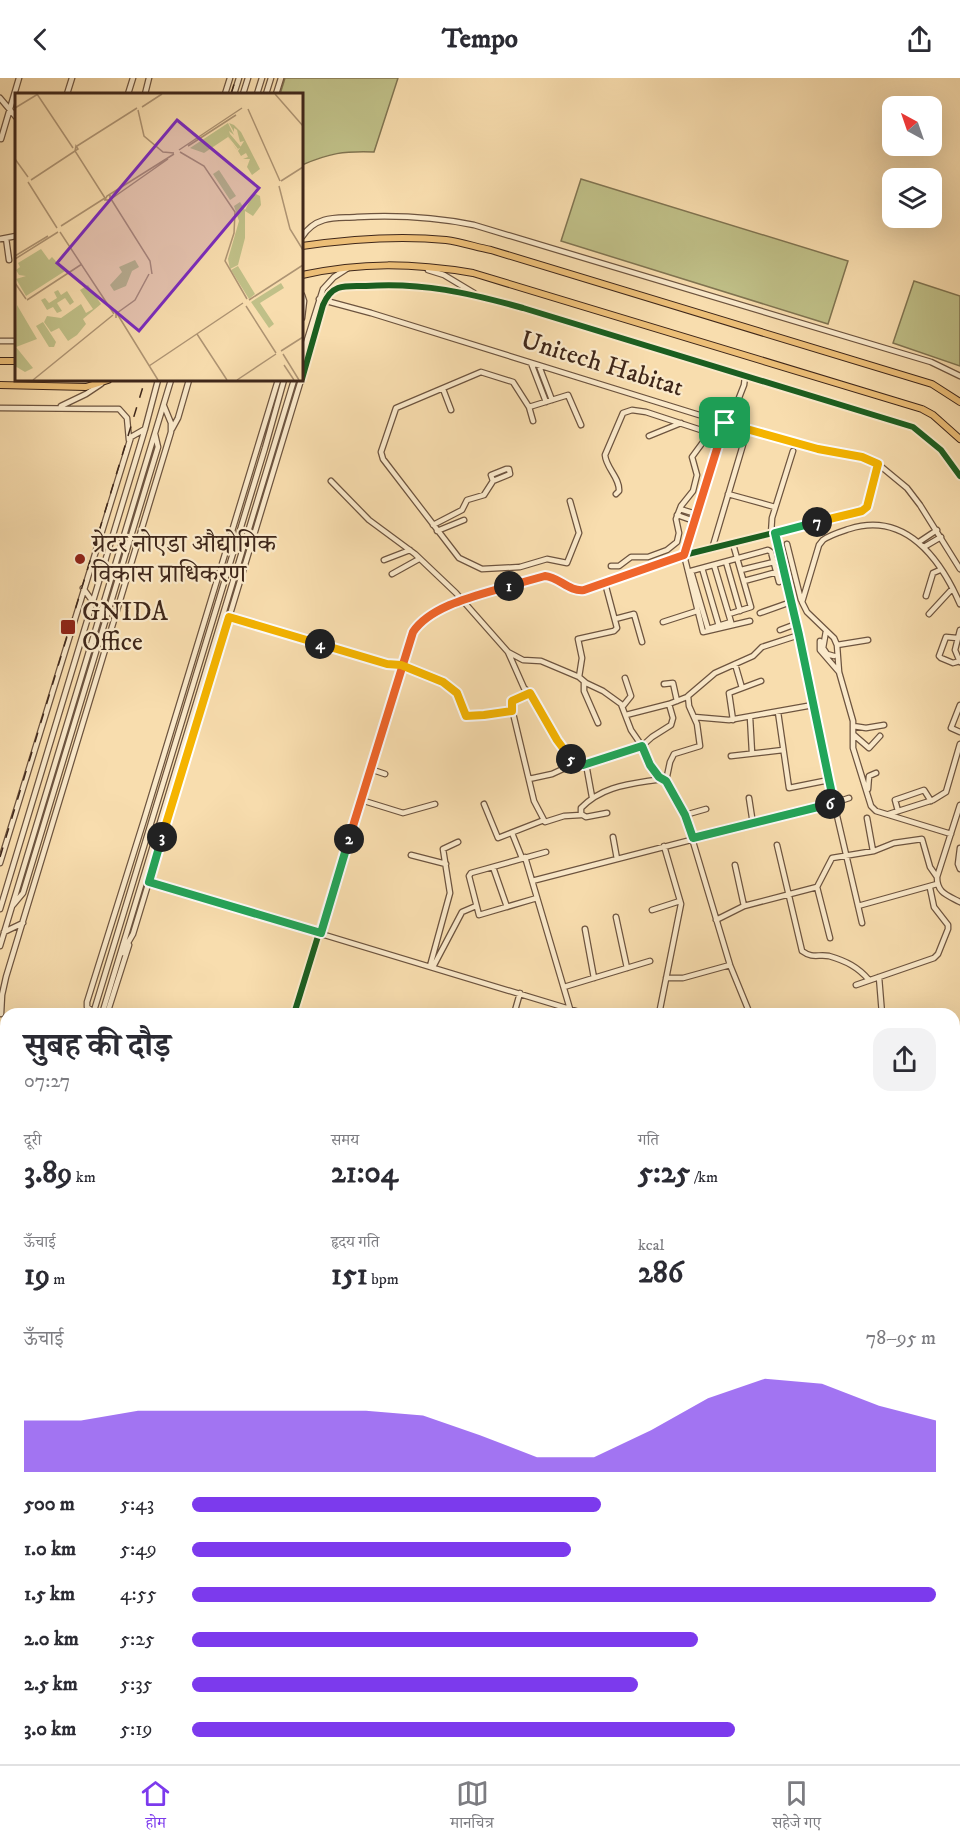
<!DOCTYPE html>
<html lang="hi">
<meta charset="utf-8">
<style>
:root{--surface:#fff;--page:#f2f2f3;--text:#2b2b33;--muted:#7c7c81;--line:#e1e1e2;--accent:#7c3aed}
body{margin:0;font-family:"IM FELL DW Pica","Noto Serif Devanagari",serif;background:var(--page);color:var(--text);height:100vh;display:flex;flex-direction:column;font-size:22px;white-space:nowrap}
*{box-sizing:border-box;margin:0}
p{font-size:20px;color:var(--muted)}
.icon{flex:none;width:33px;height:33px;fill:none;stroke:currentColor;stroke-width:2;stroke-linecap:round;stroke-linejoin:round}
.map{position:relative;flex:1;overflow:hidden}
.side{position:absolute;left:0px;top:930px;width:960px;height:756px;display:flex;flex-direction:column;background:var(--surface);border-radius:18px 18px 0 0;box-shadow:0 6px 24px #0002}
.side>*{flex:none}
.needle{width:39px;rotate:320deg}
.buttons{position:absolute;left:882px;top:18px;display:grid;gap:12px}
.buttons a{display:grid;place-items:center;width:60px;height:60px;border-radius:12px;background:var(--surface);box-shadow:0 6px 24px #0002;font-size:30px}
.pin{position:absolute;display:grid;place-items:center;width:51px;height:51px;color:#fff;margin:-26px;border-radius:12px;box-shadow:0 3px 9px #0006}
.km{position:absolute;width:30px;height:30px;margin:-15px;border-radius:50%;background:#222;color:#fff;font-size:16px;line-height:30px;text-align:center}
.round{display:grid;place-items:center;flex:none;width:63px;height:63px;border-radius:18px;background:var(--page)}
.headline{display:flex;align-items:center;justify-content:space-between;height:102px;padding:0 24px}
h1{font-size:33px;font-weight:700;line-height:45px}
.metrics{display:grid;grid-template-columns:repeat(3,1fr);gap:9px;height:102px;padding:6px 24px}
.metrics div{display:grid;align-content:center}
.metrics b{font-size:30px;font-weight:700}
.metrics small{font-size:16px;font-weight:400}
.metrics p{font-size:16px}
.chart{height:168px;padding:12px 24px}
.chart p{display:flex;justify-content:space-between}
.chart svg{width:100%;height:108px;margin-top:6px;fill:var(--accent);opacity:.7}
ul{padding:0 24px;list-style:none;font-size:20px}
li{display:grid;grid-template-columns:96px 72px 1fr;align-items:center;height:45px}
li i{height:15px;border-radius:8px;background:var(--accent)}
header{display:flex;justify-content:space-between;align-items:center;height:78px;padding:0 24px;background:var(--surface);font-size:27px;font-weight:700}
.tab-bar{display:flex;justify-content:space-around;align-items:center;height:84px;border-top:2px solid var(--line);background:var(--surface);font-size:16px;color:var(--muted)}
.tab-bar a{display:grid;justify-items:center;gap:3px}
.tab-bar .active{color:var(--accent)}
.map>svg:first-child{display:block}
</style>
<header><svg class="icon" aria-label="back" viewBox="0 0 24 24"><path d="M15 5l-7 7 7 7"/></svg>Tempo<svg class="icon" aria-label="share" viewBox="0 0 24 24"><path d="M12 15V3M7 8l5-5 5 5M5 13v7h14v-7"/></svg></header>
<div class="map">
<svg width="960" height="1686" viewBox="0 0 960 1686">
<rect width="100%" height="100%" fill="#f8ddae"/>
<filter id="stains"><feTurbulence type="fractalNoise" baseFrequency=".00333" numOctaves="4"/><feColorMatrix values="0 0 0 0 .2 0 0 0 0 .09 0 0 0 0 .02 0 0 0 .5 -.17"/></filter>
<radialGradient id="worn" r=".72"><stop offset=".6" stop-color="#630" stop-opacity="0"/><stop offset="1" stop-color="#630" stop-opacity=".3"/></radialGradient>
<path fill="#c0c088" stroke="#807451" stroke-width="1.5" d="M285,0h113l-24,74c-31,-1 -44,1 -72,13v-71h-22z
M581,101l267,82 -20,63 -267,-83z
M914,203l46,15v70l-67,-23z
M331,1680h82l20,6h-103z"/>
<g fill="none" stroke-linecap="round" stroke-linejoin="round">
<g stroke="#6d543f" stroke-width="7">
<path id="minor" d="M67,16l5,-16
M128,16l5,-16
M145,16l4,-16
M225,16l5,-16
M234,16l5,-16
M243,16l5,-16
M257,16l5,-16
M266,16l5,-16
M276,16l5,-16
M0,20l16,19
M1,61l18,-61
M302,159c5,-8 12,-14 22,-17 10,-3 22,-2 33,-3 39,-2 78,0 117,8l457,137 29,14
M6,160l3,22
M0,161l16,-3
M428,192l16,5 30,18
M302,217l2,6 -2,17
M319,221l52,14 354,110 93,26 50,10 10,5 29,24 13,17 40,64
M0,263h16
M302,278l21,-67 11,-12 14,-9
M531,285l15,39
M539,288l13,34
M302,301l21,-74c3,-7 7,-14 15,-17 8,-3 19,-2 28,-2 56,-4 103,7 157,22l390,119 28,23 19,26
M443,311l8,21
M61,328l25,-12 15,-10
M529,329l4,14
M0,330l119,1 8,9 2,22
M725,345l-41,132 19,77 47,-11
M735,347v-17l9,-23 1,-8
M172,351l6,-11 11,-38
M649,358l32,-13
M331,403l38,39 46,34 41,39 52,59 15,8 18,1 38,16 7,6 17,8 18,13 10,26 11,16 7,17 10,14 7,4 19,34 45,150 20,49
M728,416l47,13
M570,423l9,32 -12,30 -20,-4 -27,8 -38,2 -23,-11 -76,-99 -2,-7 15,-44 85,-36 32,10 16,25 39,-12 13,30
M680,431l16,5
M677,437l17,6
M433,447l29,-15 5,-10 17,-5 9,-14 17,-7 -1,-5h-3l-15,6 2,6
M437,453l27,-11
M771,456l1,-16 21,-67
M919,464l18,-12
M787,466l14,56
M924,469l17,-10
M712,471l33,-111
M384,482l26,-10
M726,484l14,49
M714,487l17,57 -23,7 -17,-58 77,-21 3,2 8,30
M611,488h8l12,-9h17l19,-7 10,-8 2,-9 -3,-14 5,-13 12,-15 4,-16 -5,-18 14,-19 -2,-7 -58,-19 -14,-2 -9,3 -18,42c1,13 15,23 14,36l-3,3
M702,490l17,58
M741,492l33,-8
M392,496l27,-15
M744,503l33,-9
M83,510l10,14
M926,518l7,-23 7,-3
M760,535l31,-11
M729,536l22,-7 -18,-63
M929,536l23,-25
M227,538l159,48 15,1 46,19 10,9 9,23 18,-1 28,-4
M615,541l19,-5 8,28
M663,544l34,-11
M780,552l16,-6
M826,553l-3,17 4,6 7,2
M957,560l-11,-1 -7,19 2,2 12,5 7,-2
M820,563v9l19,22
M837,567l31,-5
M508,574l16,36 6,5 27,47 13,18 9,7 62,-18 11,-10 19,-12 2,-7 -4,-14
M960,584l-5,-12 5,-20
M735,586l7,24
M579,599l3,-19 -4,-19 36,-8 3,-3 -12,-45
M584,604v9l14,32
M664,606l9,-1 4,18
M530,615l-18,8v8l22,92 11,21 19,-6 17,-1v-7c22,-23 51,-24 80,-29
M960,627l-9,23 9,4
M623,628l8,-10 -6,-18
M778,634l11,76 40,-8
M626,637l43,-11 18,-7
M694,639l35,3 84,-15
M750,639l2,36
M733,642l-4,-27 32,-12
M853,648l13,2 18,-3
M854,657l15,13 11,-12
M731,678l52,-6
M586,686l6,33
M370,691l15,5
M529,701l23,-5 24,-11
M666,703l4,-19 4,-8 26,-8 -3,-22 -8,-18 -1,-10 27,-23 38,-17 9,-9 37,-12
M868,711l1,-13 7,-3
M749,720l4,26
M849,720l-15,5 28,120
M361,722l42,13 32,-9
M484,726l14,34 46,-18
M960,727l-23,72c0,16 10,18 23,25
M898,733l-3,-11 29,-10 7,11
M581,736l5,3 21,-4
M889,736l44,-14 13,-8 14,-48
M685,737l21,-6
M867,740l6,33
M512,755l10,25
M951,756l-75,-23 -5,-5 -18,-58v-27l-14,-49 -2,-27 -3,-7 -27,-26 -5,-10 17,-57 4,-5c7,-5 17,-8 26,-11 56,-18 91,29 111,75
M613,759l4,22
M777,767l25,106c11,8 16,3 27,5 17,5 29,11 40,24
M960,770l-2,16 2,5
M411,777l35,9
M525,779l45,152
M0,785l131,-426 14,-8
M735,787l9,41
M493,789l14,40
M532,803l302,-78 -35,-168 -24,-102
M149,804l437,132
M817,809l13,51
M537,820l-58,17 -10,-39 2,-3 75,-21
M13,827l10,-12 118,-390 17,-56 -3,-13
M858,828l79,-22
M0,831l145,-480 13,-49
M652,832l28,-9
M616,839l11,51
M716,842l28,-14 73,-19 15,-29 42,-7 20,-8 28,-4 8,28 7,10
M585,851l9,49
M4,854l19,-9
M0,868l171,-566
M122,875l11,-19 168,-554
M430,888l20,-73 -7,-44 15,-7
M433,889l29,-55 14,-6
M879,899l3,37
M666,900h17l47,-13
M856,907l78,-27 4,-4 10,-25v-4l-14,-18 -4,-19
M564,909l86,-26
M94,934l-7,-5v-5l57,-182 134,-440
M1,936l1,-19 4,-18 165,-545v-9l-7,-17
M93,936l172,-566 19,-68
M102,936l192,-634
M107,936l22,-69
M294,936l115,-373c2,-5 5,-12 9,-16 22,-24 90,-39 122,-48 17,-1 28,15 44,12l100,-34 178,-44 7,-7 9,-40
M514,936l6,-21
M659,936l22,-110 -17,-58
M0,960l6,-1
M954,970l6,-3
M954,995l6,12
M954,1062l6,-2
M0,1077l6,-3
M954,1089l6,-3
M954,1095l6,11
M954,1173l6,7
M954,1229l6,-3
M0,1253l6,2
M954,1294l6,7
M0,1300l6,2
M954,1322l6,-6
M0,1335l6,2
M0,1372l6,8
M0,1404l6,7
M0,1435l6,8
M954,1459l6,-2
M0,1471l6,2
M0,1481l6,2
M0,1495l6,5
M0,1502l6,2
M954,1525l6,-2
M0,1535l6,14
M954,1566l6,5
M954,1584l2,5 -2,13
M0,1650h6
M954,1673l6,5
M534,1680l12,6
M616,1680l20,6
M648,1680l16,6
M727,1680l2,6
M828,1680l16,6
M108,1686l2,-6
M126,1686l2,-6
M137,1686l1,-6
M290,1686l2,-6
M694,1686c9,-6 18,-5 28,0
M871,1686l2,-6
M888,1686l1,-6
M932,1686l1,-6"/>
</g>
<g stroke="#3f271a" stroke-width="8">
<path id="major" d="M302,168c48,-7 95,-11 144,-6 15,2 30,7 45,10l441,134 28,18
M302,197c60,-13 110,-12 171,-2l449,136 11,6 27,24
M0,283h16
M0,307l86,2 22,-7"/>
</g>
<use href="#minor" stroke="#fae9ca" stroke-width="4.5"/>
<use href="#major" stroke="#ecbe77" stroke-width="6"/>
<path stroke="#3f271a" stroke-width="1.5" stroke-dasharray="10 10" stroke-linecap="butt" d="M231,16l5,-16
M0,779l145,-477"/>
<g stroke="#fae9ca" stroke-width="10">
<path id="cycleway" d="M302,301l21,-74c3,-7 7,-14 15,-17 8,-3 19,-2 28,-2 56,-4 103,7 157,22l390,119 28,23 19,26
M294,936l115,-373c2,-5 5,-12 9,-16 22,-24 90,-39 122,-48 17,-1 28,15 44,12l100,-34 178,-44 7,-7 9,-40"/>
</g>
<use href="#cycleway" stroke="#1b5e20" stroke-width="6"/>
</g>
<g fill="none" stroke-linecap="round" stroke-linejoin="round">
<g stroke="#fff" stroke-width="12">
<path id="split-1" d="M509,508l36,-10c14,1 24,16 39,14l100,-35 41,-132"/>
</g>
<g stroke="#fff" stroke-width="12">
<path id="split-2" d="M349,761l64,-207c18,-27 66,-37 96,-46"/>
</g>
<g stroke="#fff" stroke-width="12">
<path id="split-3" d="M162,759l-13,45 172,51 28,-94"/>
</g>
<g stroke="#fff" stroke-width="12">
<path id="split-4" d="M162,759l67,-220 91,27"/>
</g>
<g stroke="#fff" stroke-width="12">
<path id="split-5" d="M320,566l67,20 14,1 42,17 14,11 9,23 18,-1 28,-4v-10l18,-8 27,47 14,19"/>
</g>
<g stroke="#fff" stroke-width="12">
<path id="split-6" d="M571,681l5,4 7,2 59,-19 8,19 9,12 7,4 19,34 8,23 137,-34"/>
</g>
<g stroke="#fff" stroke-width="12">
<path id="split-7" d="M817,444l-42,11 24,102 30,145 5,23 -4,1"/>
</g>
<g stroke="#fff" stroke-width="12">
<path id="split-8" d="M725,345l93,26 44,8 16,7 -11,43 -5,4 -45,11"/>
</g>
<use href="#split-1" stroke="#f0652b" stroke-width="8"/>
<use href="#split-2" stroke="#f0652b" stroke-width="8"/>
<use href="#split-3" stroke="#22a559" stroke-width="8"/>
<use href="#split-4" stroke="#f5b400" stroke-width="8"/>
<use href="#split-5" stroke="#f5b400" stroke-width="8"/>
<use href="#split-6" stroke="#22a559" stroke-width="8"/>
<use href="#split-7" stroke="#22a559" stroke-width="8"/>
<use href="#split-8" stroke="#f5b400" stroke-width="8"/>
</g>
<g fill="#8f2418" stroke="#fae9ca" stroke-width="2">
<circle cx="80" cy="481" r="6"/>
<rect x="60" y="541" width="16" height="16" rx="3"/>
</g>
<g text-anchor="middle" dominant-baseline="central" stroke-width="4.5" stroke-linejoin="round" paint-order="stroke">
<g font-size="26" fill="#3f271a" stroke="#fae9ca">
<text transform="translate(602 286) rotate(17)">Unitech Habitat</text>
</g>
<g font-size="26" fill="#3f271a" stroke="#fae9ca" text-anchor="start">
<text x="92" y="466">ग्रेटर नोएडा औद्योगिक<tspan x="92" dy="30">विकास प्राधिकरण</tspan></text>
<text x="82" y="534">GNIDA<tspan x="82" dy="30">Office</tspan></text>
</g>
</g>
<g transform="translate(15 15)">
<rect width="288" height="288" fill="#f8ddae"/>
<path d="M213,30l6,12 -5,-4 1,3 11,13 -3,2 -11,-14 9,14 2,1h-1l-9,-13 -24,16 -14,-5zM214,30l5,2 7,7 19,37 -8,6 -5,-8 3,-8h-7l5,-2 -2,-4 -5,3 -3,-5 6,-10 -4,1 -3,-12 -3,-2v4zM204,77l17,26 -6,4 -17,-26zM239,100l6,3 1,9 -8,11 -8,-5v27l-7,27 -8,4 -2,-10 11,-38 -5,-15 6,-4 5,8zM26,156l8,11 3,-3 13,14 -39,25 -10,-17 10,-3 -7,-1 -3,-5 4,-3 -2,-4zM120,167l4,7 -7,4 -6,15 -12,5 -4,-6 12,-13 -3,-5zM223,173l17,28 -6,5 -18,-29zM266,190l3,5 -24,15 14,21 -5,4 -18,-26zM73,192l13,19 -18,15 3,5 -9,11 -9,6 -9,-13 -8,4 -7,-10 3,-6 14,2 20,-14 5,9 7,-4 -13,-19zM43,197l3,5 6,-4 7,11 -4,3 -5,-7 -8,5 5,8 -5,2 -4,-6 -6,3 -6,-10 4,-2 4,5 8,-5 -3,-6zM2,212l20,34 -21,8 17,21 -8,4 -10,-6zM28,229l13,20 -2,5h-5l-13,-21z" fill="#c0c088"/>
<path fill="none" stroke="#ae9473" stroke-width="1.5" d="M22,1l36,54M260,1l28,32M127,14l20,-13M0,15l23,-14M233,16l32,72M123,17l6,26 19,16 11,1M62,53l60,-38M173,53l48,-31M164,57l63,-42M60,58l1,-5 2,3 -3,2 30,47M165,59l24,14 31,46 -1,21 -9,28 22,38M0,66l13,18M16,87l44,-29M266,88l22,-14M13,89l29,46M264,93l11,43 13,21M95,102v5h-5l2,-4 67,-42M96,106l39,62 2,13M96,106l57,-40M46,133l44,-28M45,139l54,82M0,163l33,-20M0,166l43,-27M0,190l11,16M12,207l55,-36M234,207l54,-35M231,213l30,47M102,220l18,-13 14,-26M101,225v-6l42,68M182,241l30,46M266,258l22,-14M268,261l16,26M269,272l10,15M134,273l94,-63M18,287l80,-65M222,287l39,-26"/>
<path fill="#7b2cbf" fill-opacity="0.15" stroke="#7b2cbf" stroke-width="3" d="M162,27l82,68 -120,143 -82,-68z"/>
<rect width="288" height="288" fill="none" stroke="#3f271a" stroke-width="3"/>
</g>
<rect width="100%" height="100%" filter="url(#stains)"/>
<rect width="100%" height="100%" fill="url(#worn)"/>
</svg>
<div class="buttons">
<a><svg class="needle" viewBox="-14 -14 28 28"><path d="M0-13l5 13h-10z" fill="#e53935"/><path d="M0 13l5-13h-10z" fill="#7c7c81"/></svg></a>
<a><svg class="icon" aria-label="layers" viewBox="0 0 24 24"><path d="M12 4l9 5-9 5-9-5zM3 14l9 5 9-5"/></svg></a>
</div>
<div class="pin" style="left:725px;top:345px;background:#1e9e55"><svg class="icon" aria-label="arrive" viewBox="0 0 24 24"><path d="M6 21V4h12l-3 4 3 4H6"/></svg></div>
<b class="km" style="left:509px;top:508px">1</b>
<b class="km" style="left:349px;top:761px">2</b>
<b class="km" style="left:162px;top:759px">3</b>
<b class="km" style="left:320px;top:566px">4</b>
<b class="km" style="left:571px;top:681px">5</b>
<b class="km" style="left:830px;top:726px">6</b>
<b class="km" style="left:817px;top:444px">7</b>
<section class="side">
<div class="headline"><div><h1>सुबह की दौड़</h1><p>07:27</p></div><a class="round"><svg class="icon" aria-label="share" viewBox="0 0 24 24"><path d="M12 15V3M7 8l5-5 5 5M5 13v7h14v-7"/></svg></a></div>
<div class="metrics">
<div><p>दूरी</p><b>3.89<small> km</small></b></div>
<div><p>समय</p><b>21:04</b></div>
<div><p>गति</p><b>5:25<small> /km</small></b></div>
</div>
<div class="metrics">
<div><p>ऊँचाई</p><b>19<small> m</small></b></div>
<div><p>हृदय गति</p><b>151<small> bpm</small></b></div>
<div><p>kcal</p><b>286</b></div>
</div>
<div class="chart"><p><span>ऊँचाई</span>78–95 m</p>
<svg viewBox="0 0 160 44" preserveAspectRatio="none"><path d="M0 44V23L10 23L20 19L30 19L40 19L50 19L60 19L70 21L80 29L90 38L100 38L110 27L120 14L130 6L140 8L150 17L160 23V44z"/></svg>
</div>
<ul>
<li><b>500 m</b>5:43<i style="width:55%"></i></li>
<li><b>1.0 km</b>5:49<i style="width:51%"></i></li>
<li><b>1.5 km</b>4:55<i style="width:100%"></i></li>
<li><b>2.0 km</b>5:25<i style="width:68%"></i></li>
<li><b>2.5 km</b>5:35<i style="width:60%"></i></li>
<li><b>3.0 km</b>5:19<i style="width:73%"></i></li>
</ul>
</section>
</div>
<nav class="tab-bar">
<a class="active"><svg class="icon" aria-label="home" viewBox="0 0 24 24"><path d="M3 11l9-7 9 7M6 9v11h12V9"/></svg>होम</a>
<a><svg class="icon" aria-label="map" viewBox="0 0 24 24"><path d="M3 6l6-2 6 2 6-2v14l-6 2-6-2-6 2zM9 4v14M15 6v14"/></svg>मानचित्र</a>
<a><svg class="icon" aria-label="saved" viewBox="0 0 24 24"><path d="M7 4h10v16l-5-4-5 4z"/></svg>सहेजे गए</a>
</nav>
